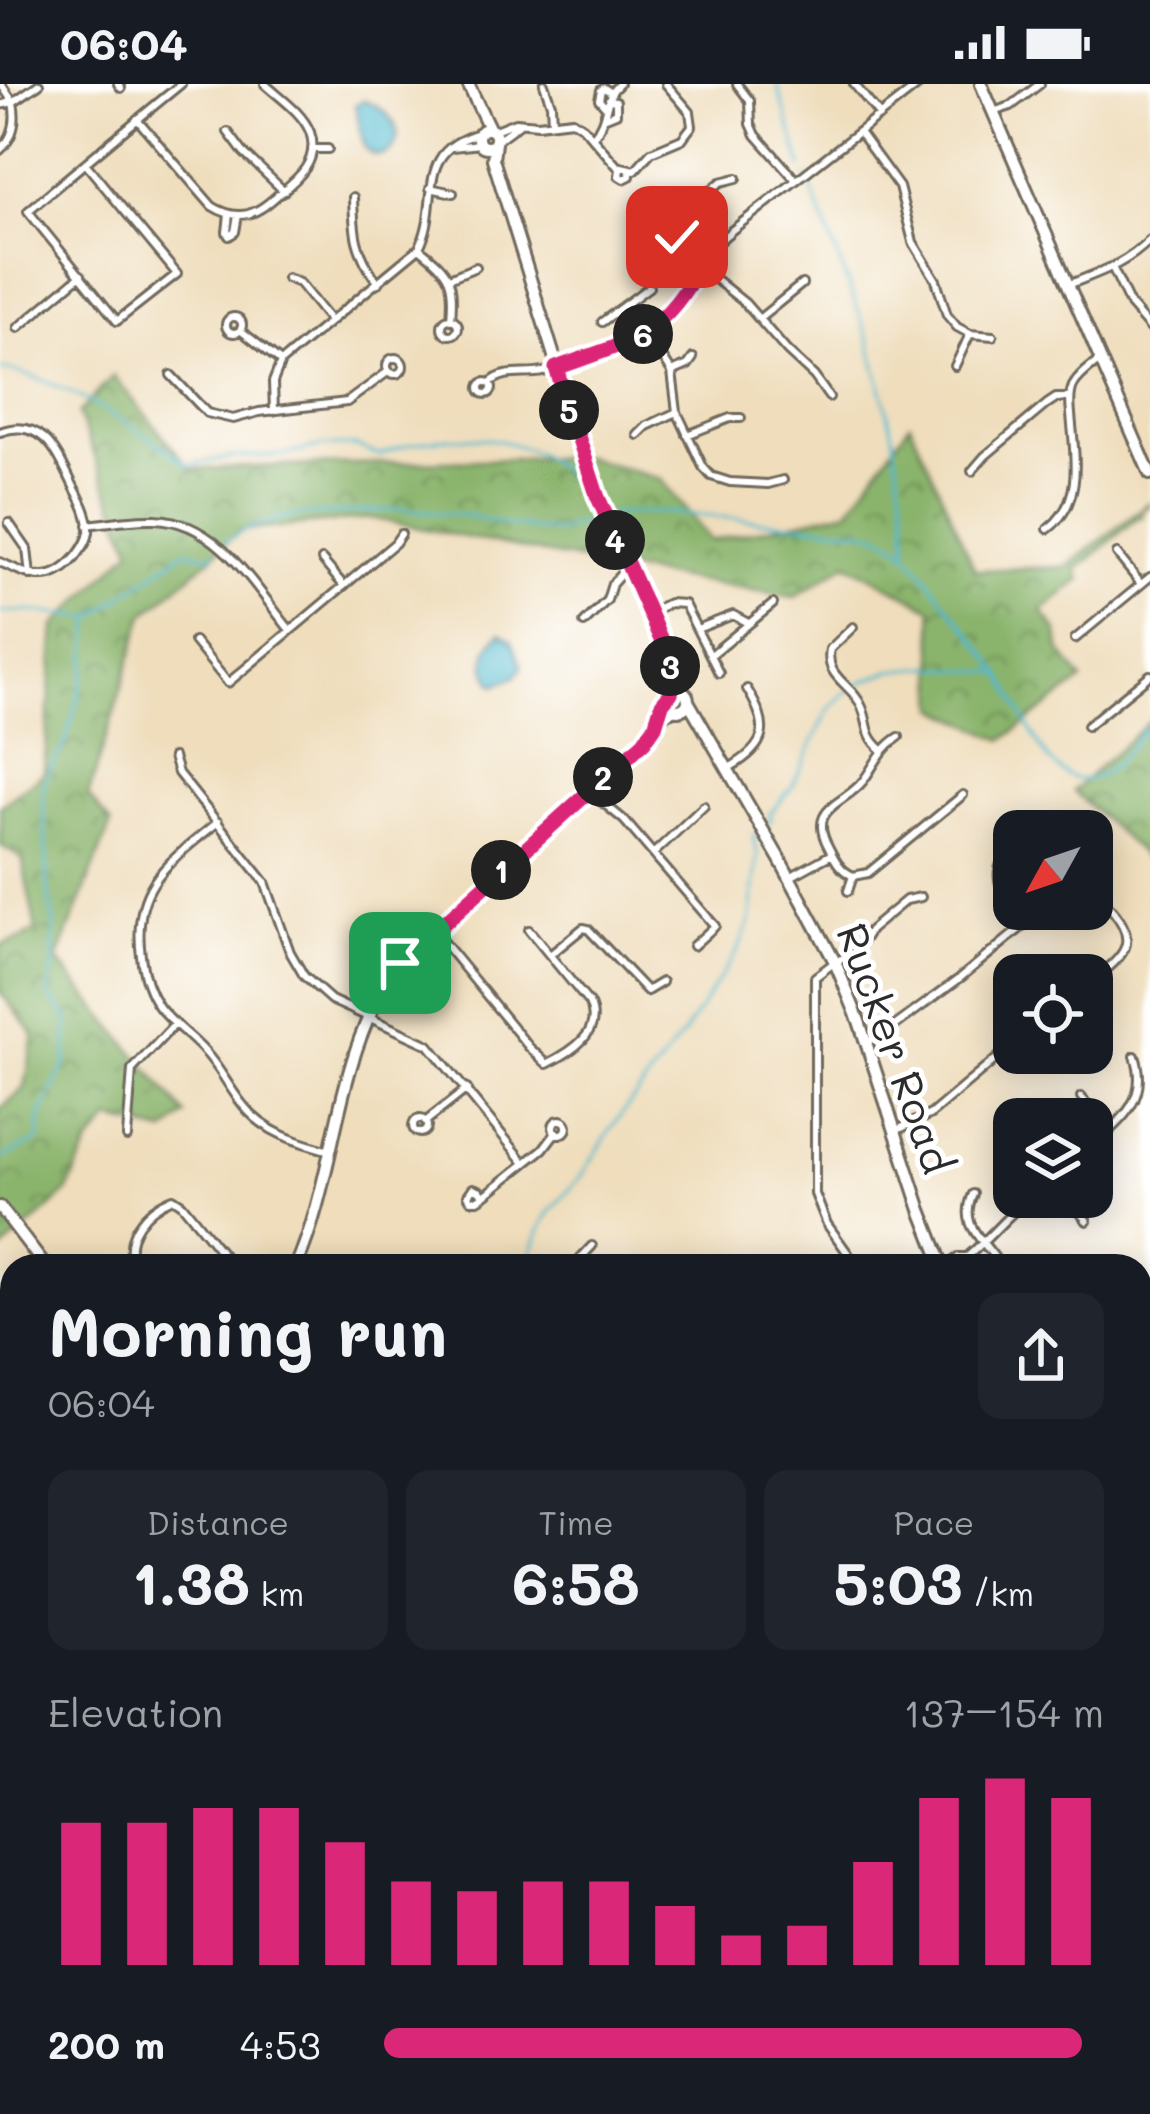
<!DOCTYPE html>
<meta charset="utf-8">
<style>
:root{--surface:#171b24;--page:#20242c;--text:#f1f3f6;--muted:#9ea1a6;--accent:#db2777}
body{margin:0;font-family:Mali,sans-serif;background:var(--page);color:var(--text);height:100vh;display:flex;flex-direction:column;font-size:45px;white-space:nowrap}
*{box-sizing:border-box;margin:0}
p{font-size:39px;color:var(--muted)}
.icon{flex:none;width:66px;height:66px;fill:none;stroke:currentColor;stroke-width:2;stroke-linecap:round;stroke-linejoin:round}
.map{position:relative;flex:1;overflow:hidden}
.sheet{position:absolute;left:0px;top:1170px;width:1152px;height:861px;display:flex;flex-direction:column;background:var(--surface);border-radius:36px 36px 0 0;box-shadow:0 6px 30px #0003}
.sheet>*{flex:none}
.needle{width:78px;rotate:230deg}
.fabs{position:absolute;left:993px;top:726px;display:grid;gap:24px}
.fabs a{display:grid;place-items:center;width:120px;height:120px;border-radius:24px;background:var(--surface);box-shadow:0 6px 30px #0003;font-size:60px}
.pin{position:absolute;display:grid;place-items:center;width:102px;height:102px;color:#fff;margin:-51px;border-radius:24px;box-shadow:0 6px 18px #0006}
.km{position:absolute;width:60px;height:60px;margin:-30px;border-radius:50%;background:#222;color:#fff;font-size:33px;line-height:60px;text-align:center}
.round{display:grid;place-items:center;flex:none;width:126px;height:126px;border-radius:24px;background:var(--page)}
.summary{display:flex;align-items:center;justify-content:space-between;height:204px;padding:0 48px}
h1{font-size:66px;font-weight:700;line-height:90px}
.metrics{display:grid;grid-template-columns:repeat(3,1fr);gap:18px;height:204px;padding:12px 48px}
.metrics div{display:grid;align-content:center;border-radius:24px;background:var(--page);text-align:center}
.metrics b{font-size:60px;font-weight:700}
.metrics small{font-size:33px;font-weight:400}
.metrics p{font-size:33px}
.chart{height:336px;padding:24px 48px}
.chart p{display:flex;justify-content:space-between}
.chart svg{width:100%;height:216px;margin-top:12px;stroke:var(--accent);stroke-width:6}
ul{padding:0 48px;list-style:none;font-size:39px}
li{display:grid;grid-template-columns:192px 144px 1fr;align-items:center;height:90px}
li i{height:30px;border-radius:15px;background:var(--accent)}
.status{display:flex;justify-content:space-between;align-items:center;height:84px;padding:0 60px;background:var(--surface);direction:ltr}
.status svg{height:33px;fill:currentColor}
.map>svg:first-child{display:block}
</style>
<div class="status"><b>06:04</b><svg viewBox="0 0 49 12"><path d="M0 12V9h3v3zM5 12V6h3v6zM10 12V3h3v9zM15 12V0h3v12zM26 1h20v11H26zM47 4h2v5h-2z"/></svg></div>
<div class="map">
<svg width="1150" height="2030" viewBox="0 0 1150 2030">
<defs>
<pattern id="forest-crowns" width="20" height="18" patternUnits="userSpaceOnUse" patternTransform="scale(3)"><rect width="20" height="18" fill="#8ab46c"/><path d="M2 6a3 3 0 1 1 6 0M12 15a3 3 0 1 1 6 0" fill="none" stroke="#719359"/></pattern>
</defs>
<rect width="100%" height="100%" fill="#fff"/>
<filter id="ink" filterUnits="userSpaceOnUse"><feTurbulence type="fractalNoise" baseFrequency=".00833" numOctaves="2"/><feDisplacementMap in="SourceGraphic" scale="24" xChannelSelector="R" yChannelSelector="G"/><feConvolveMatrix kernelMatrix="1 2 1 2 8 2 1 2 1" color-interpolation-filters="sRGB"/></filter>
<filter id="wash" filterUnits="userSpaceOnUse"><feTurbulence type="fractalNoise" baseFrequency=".004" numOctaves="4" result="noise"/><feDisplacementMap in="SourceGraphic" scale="48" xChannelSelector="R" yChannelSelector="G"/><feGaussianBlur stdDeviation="2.7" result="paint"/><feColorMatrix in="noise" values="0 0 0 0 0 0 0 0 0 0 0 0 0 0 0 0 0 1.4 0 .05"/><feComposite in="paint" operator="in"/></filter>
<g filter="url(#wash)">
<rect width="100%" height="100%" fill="#efddbb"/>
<path fill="#dfd5f5" d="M0,1704l12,16v187l-12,10z"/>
<path fill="url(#forest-crowns)" stroke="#5a704c" stroke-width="3" d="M113,292l78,93 393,-12 77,22 49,62 139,-31 61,-87 65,147 92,-3 83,-65v2l-8,7v6l-5,1 -60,52 4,9 -39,32 16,21 2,18 22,31 -79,59 -66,-32 -5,-99 -85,-46 -52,34 -168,-27 -256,-52 -132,13 -28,27 -67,57 -56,181 23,28 -54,136 129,155 -21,18 -54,-13 -22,24 -22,48 -67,61v-144l25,-21 9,-54 -34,-42v-47l23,-7 13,-8 -14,-72 -22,-13v-39l44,-33 11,-147 77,-77 -54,-135z
M1150,637v141l-77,-71z
M1150,1299v129l-10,8v-117l8,-8z
M0,1944l12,14v61h52l9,11h-73z"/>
<path fill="#4fb8cc" stroke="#3d727c" stroke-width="3" d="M364,16c65,28 18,76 0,46l-9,-41z
M501,549l11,8 10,26 -7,10 -20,8c-15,-16 -11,-38 6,-52z"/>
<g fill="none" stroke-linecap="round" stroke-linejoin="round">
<path stroke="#4fb8cc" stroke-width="3" d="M777,0l25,83
M807,93l62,162 23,91 14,86 1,34
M0,285c52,5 145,63 188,96l45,-8 52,-2 37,-9h34l23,9c63,-26 149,-28 196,30 8,9 13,22 19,33l7,-2
M610,430l52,-2 200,18c45,7 61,45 87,77 18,21 35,43 51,65 20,28 45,116 90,107 25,-5 43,-39 60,-56
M225,458l16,-10 47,-16 116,-7 67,7 30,8 56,8 34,-13
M0,528l29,-1 63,7
M764,743l8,-8 -3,-4 23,-28 36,-76 16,-17 18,-12 28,-11 39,-4 70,6
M0,1075l39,-19 1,-23 26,-55 2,-43 -20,-25 5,-27 1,-41 -6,-35 -5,-102 6,-18 16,-27 9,-31 11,-44 7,-51 94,-68 24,6 5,-5
M527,1182l14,-39 8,-14 32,-36 33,-53 70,-91 54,-83 12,-28 3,-25 5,-43 -5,-16 5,-4
M1140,1264l10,-1
M1144,1379l6,-9
M1140,1855l10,17
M164,2030l1,-11"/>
</g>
</g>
<g filter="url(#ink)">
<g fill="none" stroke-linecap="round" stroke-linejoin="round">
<g stroke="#70695d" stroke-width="12">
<path id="street" d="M1,0l12,18 26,-18
M118,0l3,4
M544,0l7,20 1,18
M737,0l13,17 1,23 5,11 39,44
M854,0l26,32
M0,21l13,-3c4,19 1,35 -13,48
M606,23l-7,-8 2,-9 3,-2 6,4
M993,28l18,-6 29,-22
M606,33l10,-4v-12l-6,-1
M137,35l75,87c11,7 22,11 36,8 12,-3 22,-12 31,-20 20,-16 41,-34 31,-62 -8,-20 -30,-34 -45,-48
M492,47l23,-9 23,2 34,-4 11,7 34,39 18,4 16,-18 31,-13 10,-13 -2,-14 -24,-28
M228,48l15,20 41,39
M859,48l40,55 14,55 23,38 11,35 10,12 13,7 23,2
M593,53c17,-20 10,-40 26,-53
M496,57l23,-17
M452,63l29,-3
M312,65h16
M85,79l92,111 -60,47 -89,-110c51,-43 101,-85 153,-127
M620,85l-1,7 5,3 6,-3v-6
M737,94l-16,4 -38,30 -7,12 1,13 22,29 46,37 42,48 27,25 15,21
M430,104l23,5
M353,113c1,37 2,54 25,86
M229,130l-2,18 2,4 6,-4 3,-17
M419,164c32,25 35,32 32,72
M1113,185l17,36 20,23
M287,194l12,5 31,38
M449,194l27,-11
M1068,201c34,-14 55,-19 82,-45
M629,221l43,67 5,40 26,55 8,9 19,6 38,2 15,-4
M226 241a8 8 0 1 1 16 0a8 8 0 1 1-16 0Z
M759,235l43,-35
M442 243a8 8 0 1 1 16 0a8 8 0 1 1-16 0Z
M602,238l47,-35
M18,244l63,-53
M240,246l41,32
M387 282a8 8 0 1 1 16 0a8 8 0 1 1-16 0Z
M955,282l15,-32
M672,288l16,-7 5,-7
M171,291l36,38 26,6 26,-7 88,-10 42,-31
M480 304a6 6 0 1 1 12 0a6 6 0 1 1-12 0Z
M490,299c15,-14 35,-7 53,-11 32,-7 69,-20 97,-36 38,-21 42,-48 64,-79 8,-10 18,-18 27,-26l189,-147
M274,327l-1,-29 8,-20 138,-114c24,-47 -8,-96 61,-115
M0,348c44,-16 58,23 74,55 7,13 16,29 15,45 -1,9 -7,17 -13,25 -26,30 -45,19 -76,5
M638,351l9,-9 30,-14
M687,351l43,-17h11
M972,387l13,-15 62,-52 9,-6h14
M9,439l18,26 3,26
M88,441c22,-3 45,-7 67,-6 63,2 99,67 135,111
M1048,445c37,-28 26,-75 23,-115 -1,-9 -2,-19 2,-28 6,-11 18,-19 27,-26
M1117,470l24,30
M322,476l22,26
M648,529l21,-10 15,1 35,69
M584,539l23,-23 5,-16 15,-17
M853,543l-23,22c-6,29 23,35 32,58 8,19 2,27 20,43
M697,545l36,-14 15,8
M1075,555l75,-62
M194,557l34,42 167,-140 6,-9
M711,571l62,-51
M1087,642l63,-51
M899,653c-19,12 -24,28 -36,44 -19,24 -57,26 -34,67 6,12 11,22 24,28l15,-3 95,-78
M173,673l5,16 87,109 25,70 14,24 27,24 98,45 96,118
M729,684c40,-23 41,-41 18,-79
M591,709l33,27 91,106 -22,20
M218,738c-49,40 -87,63 -77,134 2,19 7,35 18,51 13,17 32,29 46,45 15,16 24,36 38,53 22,28 54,37 87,46
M1033,747l17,-5
M1014,763c-23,20 -18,39 0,60
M654,769l50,-47
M790,793l42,-23
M1092,805c8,7 14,14 21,22 29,35 6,47 -21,71
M848,807l5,-15
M434,847l95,116 18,17c24,-12 57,-32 42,-61l-60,-73
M550,871l33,-27 5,1 59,62 15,-9
M866,959l26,-15 68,-50 84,-69
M1081,1013l29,34
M413 1042a7 7 0 1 1 14 0a7 7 0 1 1-14 0Z
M553 1043a7 7 0 1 1 14 0a7 7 0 1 1-14 0Z
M425,1038l42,-33
M895,1047l36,-17 83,-70
M127,1053l5,-67 43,-46
M1092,1061c29,-24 58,-46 43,-89
M473,1104l6,2 5,6 -6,4h-7l-3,-5z
M973,1110c-15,34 12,45 27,72
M484,1112l59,-47 13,-17
M1067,1113l20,24
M134,1182c-12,-31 12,-57 39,-68l9,6 50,62
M573,1182l19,-20
M857,1182l-30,-42 -12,-30v-217l20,-15 21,-10 14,-22 36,-30 15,-3
M946,1182l13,-9h7
M956,1182c27,-20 47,-47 74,-69
M1140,1208l10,-11
M0,1287l12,15
M0,1321l12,-12
M0,1367l12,17
M12,1397v27
M0,1450l12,-23
M0,1511l12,10
M1140,1518l10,-9
M1140,1579l10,-8
M0,1631l12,14
M1140,1815l10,-2
M1140,1938l10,20
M1140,1964h10
M221,2019v11
M366,2019l9,11
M758,2019l9,11
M882,2019l4,11
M1099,2025l13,5
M293,2030l5,-11
M483,2030l3,-6 5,-2 6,8
M530,2030l15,-11
M703,2030l10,-11
M997,2030l12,-11
M1096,2030l6,-11"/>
</g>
<g stroke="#70695d" stroke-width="16">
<path id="secondary" d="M468,0l22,46
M981,0l169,390
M478 54a9 9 0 1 1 18 0a9 9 0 1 1-18 0Z
M495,59l-2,16 104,336 86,196
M668 616a10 10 0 1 1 20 0a10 10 0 1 1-20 0Z
M688,617l91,157 56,104 24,59 62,189 22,56
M0,1123l45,59
M296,1182c45,-101 38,-236 118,-317l223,-201 27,-33 11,-6
M1140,1384l10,4
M0,1570l12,6
M0,1925l12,-9
M616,2019l9,11"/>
</g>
<use href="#street" stroke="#fff" stroke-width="6"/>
<use href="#secondary" stroke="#fff" stroke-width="10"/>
</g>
</g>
<g fill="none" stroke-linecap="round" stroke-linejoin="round" filter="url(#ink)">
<g stroke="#fff" stroke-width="24">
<path id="route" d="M400,879l244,-221 11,-16 7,-22 9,-11 2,-8 -4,-27 -72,-163 -41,-127c69,-25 108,-31 143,-102l-22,-29"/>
</g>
<use href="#route" stroke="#db2777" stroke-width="15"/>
</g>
<g text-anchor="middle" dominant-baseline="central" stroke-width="10" stroke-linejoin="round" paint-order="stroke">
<g font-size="42" fill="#2b2b2b" stroke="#fff">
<text transform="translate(896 964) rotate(70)">Rucker Road</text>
</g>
</g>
</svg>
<div class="fabs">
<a><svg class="needle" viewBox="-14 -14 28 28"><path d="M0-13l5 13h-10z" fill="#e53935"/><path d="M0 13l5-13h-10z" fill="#9ea1a6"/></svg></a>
<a><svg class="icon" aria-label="locate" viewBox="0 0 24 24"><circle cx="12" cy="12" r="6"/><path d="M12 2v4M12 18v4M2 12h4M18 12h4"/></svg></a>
<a><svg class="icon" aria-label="layers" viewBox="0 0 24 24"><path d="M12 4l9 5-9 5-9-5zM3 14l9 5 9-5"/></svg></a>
</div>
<div class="pin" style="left:400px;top:879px;background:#1e9e55"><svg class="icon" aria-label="arrive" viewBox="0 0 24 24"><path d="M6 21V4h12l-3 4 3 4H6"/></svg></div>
<div class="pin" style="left:677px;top:153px;background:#d93025"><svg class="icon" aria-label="check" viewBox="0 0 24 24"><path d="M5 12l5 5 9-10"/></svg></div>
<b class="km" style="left:501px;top:786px">1</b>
<b class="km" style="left:603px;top:693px">2</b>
<b class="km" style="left:670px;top:582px">3</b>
<b class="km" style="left:615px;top:456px">4</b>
<b class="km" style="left:569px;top:326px">5</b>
<b class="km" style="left:643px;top:250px">6</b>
<section class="sheet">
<div class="summary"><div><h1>Morning run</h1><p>06:04</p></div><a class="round"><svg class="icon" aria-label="share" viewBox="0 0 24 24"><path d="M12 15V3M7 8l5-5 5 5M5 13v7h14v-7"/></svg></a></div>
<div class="metrics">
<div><p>Distance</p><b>1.38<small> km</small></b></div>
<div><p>Time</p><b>6:58</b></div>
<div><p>Pace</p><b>5:03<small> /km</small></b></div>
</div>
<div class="chart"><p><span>Elevation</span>137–154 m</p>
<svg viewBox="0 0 160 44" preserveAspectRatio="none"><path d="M5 44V15M15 44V15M25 44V12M35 44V12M45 44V19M55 44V27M65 44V29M75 44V27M85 44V27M95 44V32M105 44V38M115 44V36M125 44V23M135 44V10M145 44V6M155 44V10"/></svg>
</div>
<ul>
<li><b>200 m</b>4:53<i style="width:97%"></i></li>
</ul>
</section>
</div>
